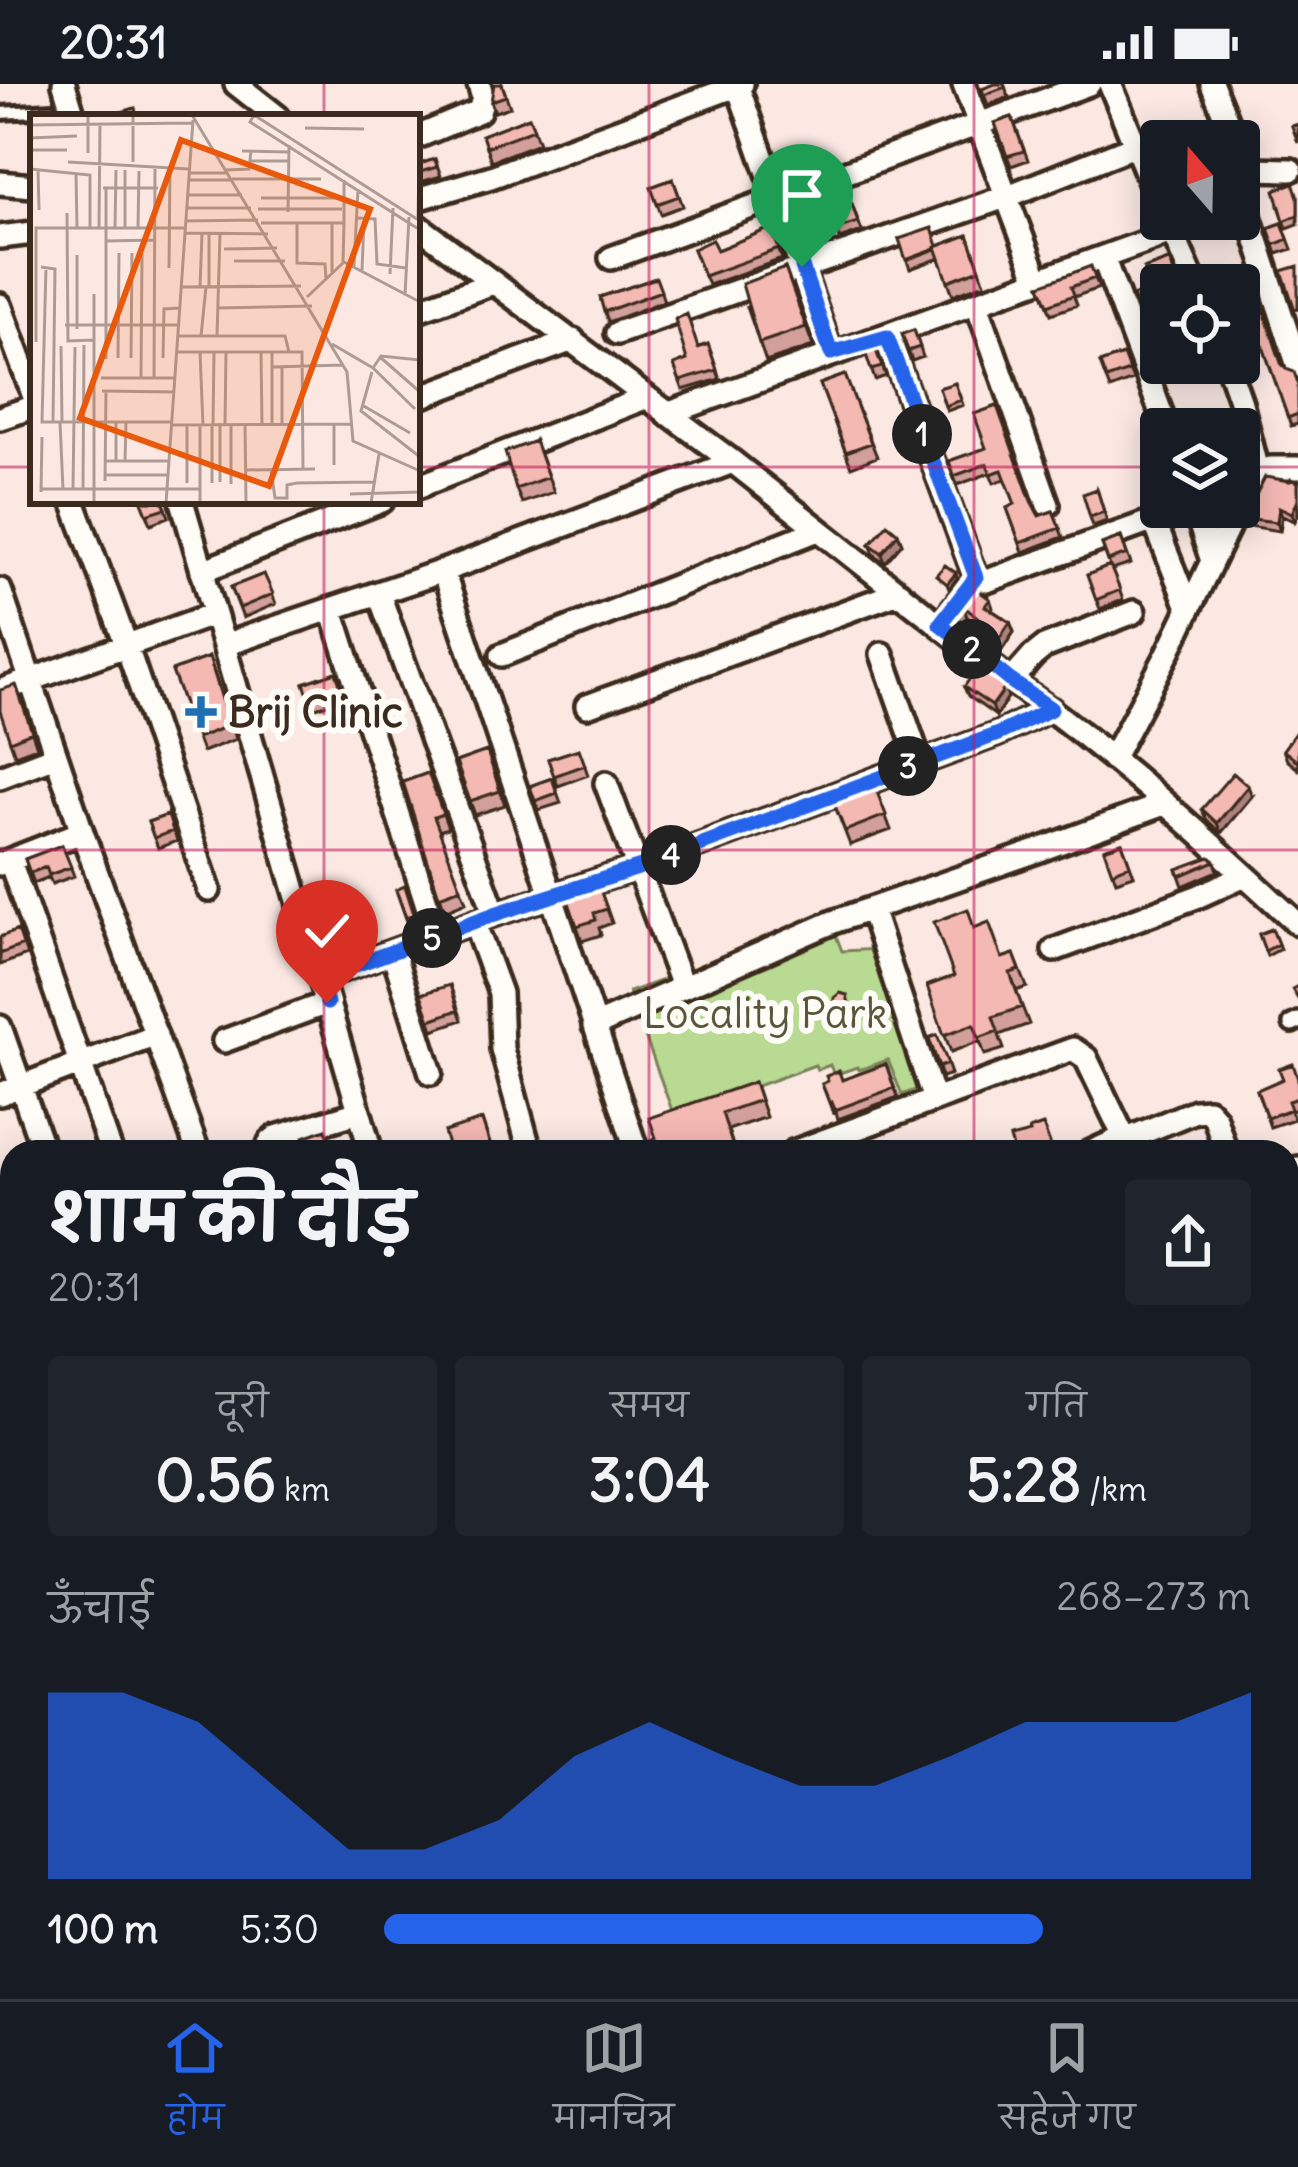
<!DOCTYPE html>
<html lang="hi">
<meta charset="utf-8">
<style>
:root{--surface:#171b24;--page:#20242c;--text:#f1f3f6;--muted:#9ea1a6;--line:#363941;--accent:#2563eb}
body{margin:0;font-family:Delius,"Playpen Sans Deva",sans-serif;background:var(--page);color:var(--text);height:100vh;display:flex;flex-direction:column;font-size:45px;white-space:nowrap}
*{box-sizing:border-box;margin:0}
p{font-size:39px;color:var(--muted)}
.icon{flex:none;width:66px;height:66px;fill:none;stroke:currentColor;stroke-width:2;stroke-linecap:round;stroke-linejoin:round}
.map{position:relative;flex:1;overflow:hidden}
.sheet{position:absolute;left:0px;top:1056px;width:1299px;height:861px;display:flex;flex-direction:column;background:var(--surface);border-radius:36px 36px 0 0;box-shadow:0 6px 30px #0003}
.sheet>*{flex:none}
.needle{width:78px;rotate:340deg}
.fabs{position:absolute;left:1140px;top:36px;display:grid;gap:24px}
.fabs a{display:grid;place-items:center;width:120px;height:120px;border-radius:12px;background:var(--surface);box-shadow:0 6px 30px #0003;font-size:60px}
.pin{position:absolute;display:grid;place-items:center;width:102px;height:102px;color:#fff;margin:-123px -51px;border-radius:50% 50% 50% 0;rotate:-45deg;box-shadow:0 0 12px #0007}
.pin .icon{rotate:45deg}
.km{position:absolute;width:60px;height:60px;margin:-30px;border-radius:50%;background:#222;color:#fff;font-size:33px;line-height:60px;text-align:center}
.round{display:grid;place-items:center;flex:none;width:126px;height:126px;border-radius:12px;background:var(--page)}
.overview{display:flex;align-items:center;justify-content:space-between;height:204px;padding:0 48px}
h1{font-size:66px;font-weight:700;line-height:90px}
.figures{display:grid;grid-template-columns:repeat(3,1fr);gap:18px;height:204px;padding:12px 48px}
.figures div{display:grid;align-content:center;border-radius:12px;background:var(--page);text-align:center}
.figures b{font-size:60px;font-weight:700}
.figures small{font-size:33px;font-weight:400}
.figures p{font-size:33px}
.chart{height:336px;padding:24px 48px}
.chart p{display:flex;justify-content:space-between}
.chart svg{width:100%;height:216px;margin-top:12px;fill:var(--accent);opacity:.7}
ul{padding:0 48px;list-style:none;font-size:39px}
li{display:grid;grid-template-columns:192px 144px 1fr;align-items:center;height:90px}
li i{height:30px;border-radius:15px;background:var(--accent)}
.status{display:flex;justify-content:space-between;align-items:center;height:84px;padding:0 60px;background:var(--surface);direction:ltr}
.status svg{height:33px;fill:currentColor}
.menu{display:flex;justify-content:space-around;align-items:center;height:168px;border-top:3px solid var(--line);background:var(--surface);font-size:33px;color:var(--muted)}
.menu a{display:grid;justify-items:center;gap:6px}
.menu .on{color:var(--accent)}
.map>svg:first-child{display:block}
</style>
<div class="status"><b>20:31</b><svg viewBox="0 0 49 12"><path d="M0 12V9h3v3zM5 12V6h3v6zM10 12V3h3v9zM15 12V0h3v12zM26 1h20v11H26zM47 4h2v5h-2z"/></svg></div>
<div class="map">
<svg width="1298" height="1915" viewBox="0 0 1298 1915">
<rect width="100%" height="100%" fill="#fbe8e3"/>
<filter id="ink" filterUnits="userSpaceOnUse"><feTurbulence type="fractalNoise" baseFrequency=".00833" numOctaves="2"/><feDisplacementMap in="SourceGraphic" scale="24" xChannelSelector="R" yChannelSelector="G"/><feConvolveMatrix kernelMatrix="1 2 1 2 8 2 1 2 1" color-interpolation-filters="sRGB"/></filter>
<g filter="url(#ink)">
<path fill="#b9da93" stroke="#7a8258" stroke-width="3" d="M830,836l12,31 38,-2 49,136 -27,10 -14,-35 -29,10 -2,-3 -23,8 -4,-10 -13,5 -2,-5 -141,51 -45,-124z"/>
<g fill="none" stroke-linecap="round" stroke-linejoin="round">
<g stroke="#3b2a1e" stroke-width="20">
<path id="service" d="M0,29l71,-4"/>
</g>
<g stroke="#3b2a1e" stroke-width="24">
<path id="pedestrian" d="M1292,940l6,-3"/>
</g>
<g stroke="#3b2a1e" stroke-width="30">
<path id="minor" d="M64,0l10,33
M236,0l42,33
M737,0l94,269
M964,0l74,196
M1110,0l51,124
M1212,0l23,57
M417,53l62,-26 4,-13 -4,-14
M1249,85l-7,18 3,17 53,162
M1249,85l42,1
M0,99l33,3
M417,115l74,-22 251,-93
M417,141l316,237 278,219c103,72 195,158 287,243
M1172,147l23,54
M0,153l33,-4
M1103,173l64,172
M611,174l478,-174
M977,220l71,201
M0,221l33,89
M417,226l76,-27
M617,249l391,-137 126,-50
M887,253l88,239 12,5 162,-59 7,4 32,81
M1227,279l14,40 17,68
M417,314l156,-58
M667,330l486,-175 19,-8 -6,-12
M0,334l33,-11
M417,403l228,-89
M73,417l54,146 82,243
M182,417l189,651
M1239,421l19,-34 13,-3h27
M1194,423l18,54
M202,487l180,-70
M443,487l194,581
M0,506l82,242 116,320
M379,510l116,320
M332,526l105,326
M941,540l36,-47
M224,561l219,-74 290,-109
M882,570l38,108
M502,571l316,-125
M1011,597l22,-25 11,-9 90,-35
M0,607l214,-77
M587,622l312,-114
M1112,675l55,-104 71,-148
M0,693l55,-21
M606,699l76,203
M10,777l101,291
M0,780l82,-32
M871,825l63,191
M474,838l26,71 2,56 28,103
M1054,866l145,-54 46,-21
M393,868l38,121
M320,894l175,-64 142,-46 361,-134 53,-25
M594,942l239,-104 204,-71 127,-47
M0,943l44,125
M224,957l103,-38
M0,1010l156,-59
M266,1068l4,-10 6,-5 83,-25
M793,1068l280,-103 13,9 38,79h8l63,-26 13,-1 7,8 11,34
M1091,1068l33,-15
M1287,1089l11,-5
M0,1186l12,33
M1287,1230l11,30
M0,1277l12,-5
M0,1434l12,33
M1287,1496l11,-4
M0,1507l12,-4
M0,1670l12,31
M1287,1807l11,-4
M1287,1837l11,29
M0,1852l12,34
M19,1905l3,10
M172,1905l3,10
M243,1905l4,10
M309,1905l3,10
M731,1905l4,10
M822,1905l4,10
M904,1905l3,10
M959,1905l3,10
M1035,1905l4,10
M1137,1905l4,10
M86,1915l28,-10
M577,1915l24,-10"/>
</g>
<use href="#service" stroke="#fdfcf7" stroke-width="10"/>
<use href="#pedestrian" stroke="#fdfcf7" stroke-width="15"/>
<use href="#minor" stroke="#fdfcf7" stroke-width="21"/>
</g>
<path fill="#d39f9b" stroke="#3b2a1e" stroke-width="3" d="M502,0l8,23 -15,5 -4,-11z
M1004,0l5,13 -21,8 -6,-16z
M529,33l10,26 -48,18 -9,-26z
M1012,33l16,43 -17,6 -16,-43z
M435,75l6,17 -24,7v-18z
M673,95l10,27 -22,8 -10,-27z
M1298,113v27l-11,4 -8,-22z
M852,120l10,27 -22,8 -10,-27z
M1282,139l10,26 -15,5 -9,-26z
M771,144l11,31 -74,26 -15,-36 24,1z
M968,151l17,48 -32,12 -13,-37 -30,11 -11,-30 39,7z
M1169,176l10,25h-18v29l-18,7 -10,-25 19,-7 -8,-20z
M785,184l28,78 -47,16 -19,-55z
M656,194l8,23 -56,21 -8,-25z
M1095,194l4,10 -25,9 3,8 -26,9 -11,-29z
M1251,228l31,52 16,19v41l-7,2z
M914,246l9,27 -11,4 -10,-27z
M708,260l12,35 -37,11 -9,-25 13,-5 11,-13z
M874,261l12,31 -11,4 -11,-32z
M1123,271l10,25 -23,9 -10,-26z
M845,291l32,82 -26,10 -31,-83z
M955,299l8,22 -16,6 -8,-23z
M535,357l19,51 -32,11 -6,-14z
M986,364l45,54 8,14 14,-5 10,26 -40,15 -16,-44 8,-4 -9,-25 -12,4 -4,-10 -33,12 -8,-24z
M1298,398v33l-3,6 -13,-5 -2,15 -32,-5 -4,-8z
M1097,405l10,32 -14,5 -3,-9z
M142,417h21l6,16 -18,7z
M898,449l4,10 -17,20 -11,-9 -4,-10z
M1121,453l10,27 -19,6 11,30 -23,9 -13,-34 23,-9 -8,-22z
M264,490l12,30 -33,14 -12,-31z
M976,505l14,10 3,9 -1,2 18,12 4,10 -14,21 -11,-8 -4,-10 3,-4 -21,-14 -6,6 -4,-10z
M209,573l27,82 -34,13 -30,-81z
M336,588l9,26 -32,11 -9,-26z
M16,601l21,62 -22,8 -5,-14z
M964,603l44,10 -12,19 -28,-20z
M1298,645v40l-11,-9 -4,-10z
M579,665l9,26 -30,11 -10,-27z
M487,667l18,54 -30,10 -19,-53z
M428,689l20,55 -9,3 27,71 -21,9 -42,-129z
M552,694l9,25 -22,7 -9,-24z
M873,698l18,48 -41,15 -18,-47z
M1252,712l-31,37 -15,-14 -4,-10z
M168,731l9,26 -19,7 -10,-26z
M1122,759l12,32 -18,6 -12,-32z
M62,761l12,31 -22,8 -3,-7 -15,6 -9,-24z
M1215,777l3,10 -35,15 -6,-17z
M597,797l15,42 -13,5 2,7 -19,6 -5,-15z
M405,802l12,38 -8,3 -13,-37z
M974,844l28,30 12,-4 13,33 -11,4 13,33 -30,11 5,14 -19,6 -5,-14 -29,11 -24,-66 27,-10z
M1272,845l8,20 -13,7 -8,-22z
M18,846l9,25 -27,10v-28z
M450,901l12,35 -29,10 -12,-36z
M937,951l14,39 -9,3 -13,-39z
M886,980l12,33 -60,22 -2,-7 -3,1 -11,-29 20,-4z
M1298,994v31l-7,2 3,8 -24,8 -13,-37 26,-11z
M754,998l12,35 -38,13 7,22h-111l13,-3z
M482,1036l11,32h-43z
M12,1125v36l-12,4v-35z
M1287,1287l11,8v18l-11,4z
M1298,1601v24l-11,4v-24z"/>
<path fill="#ac827e" stroke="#3b2a1e" stroke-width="3" d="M1298,415v16l-3,6 -3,-8z
M1279,423l3,9 -2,15 -3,-9z
M898,449l4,10 -17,20 -3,-10z
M956,489l1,5 -8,11 -2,-5z
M964,523l3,10 -6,6 -4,-10z
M1010,538l4,10 -14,21 -4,-10z
M1005,604l3,9 -12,19 -4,-10z
M1248,702l4,10 -31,37 -4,-10z"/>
<path fill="#f5b9b4" stroke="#3b2a1e" stroke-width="3" d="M494,0h8l4,12 -15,5z
M995,0h9l1,3 -21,8 -2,-6z
M135,24l2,9h-32z
M529,33l5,12 -48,18 -4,-12z
M1012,33l12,34 -17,5 -12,-33z
M1298,40v19l-6,-17z
M435,75l2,8 -20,6v-8z
M673,95l6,17 -22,8 -6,-17z
M1293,99l5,14v18l-14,6 -9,-31z
M852,120l6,18 -22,7 -6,-17z
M1282,139l6,16 -14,6 -6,-17z
M771,144l8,21 -75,27 -11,-27 19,-9 5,10z
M932,144l6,18 -2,1v2l-30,11 -7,-21z
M968,151l12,34 -32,12 -12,-34z
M1169,176l6,15 -25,9 -6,-15z
M1091,182l4,12 -24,9 3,8 -26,10 -8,-20z
M1298,182v43l-3,1 -13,-39z
M785,184l21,59 -47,16 -17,-59z
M656,194l5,13 -57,21 -4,-15z
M1161,202v17l-22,8 -6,-15z
M1263,224l18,55 5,6 8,3 4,11v31l-10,4 -37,-106z
M687,230l11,34 10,-4 9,26 -37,11 -6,-16 13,-5 -12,-41z
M914,246l6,17 -12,4 -6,-17z
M874,261l8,22 -11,3 -7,-22z
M1123,271l6,16 -23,8 -6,-16z
M845,291l26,68 -25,9 -26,-68z
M955,299l6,17 -16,6 -6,-18z
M997,322l34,95 8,15 14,-5 7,17 -40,15 -13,-35 8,-4 -13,-34 -11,4 -4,-10 -33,12 -5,-15 37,-13 -12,-34z
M535,357l13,36 -32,12 -11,-37z
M1265,393l25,4 1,-2 7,3v17l-6,14 -13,-6 -2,15 -33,-4z
M1097,405l7,23 -14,5 -7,-23z
M142,417h21l3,7 -19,6z
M887,440l11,9 -16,20 -12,-9z
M1121,453l6,17 -19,7 -6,-17z
M945,481l11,8 -9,11 -11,-9z
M1110,482l10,24 -24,10 -9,-25z
M264,490l9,20 -33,14 -9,-21z
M976,505l14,10 -5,7 25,16 -14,21 -11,-8 6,-8 -27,-20 -7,6z
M209,573l21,68 -33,13 -25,-67z
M978,583l27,21 -13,18 -28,-19z
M336,588l5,16 -31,12 -6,-17z
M16,601l16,47 -22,9 -10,-30v-21z
M1298,645v33l-15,-12z
M579,665l6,16 -31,11 -6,-17z
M487,667l13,40 -30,10 -14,-39z
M428,689l15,41 -9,3 27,71 -22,8 -36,-114z
M1233,689l15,13 -31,37 -15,-14z
M552,694l5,15 -22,8 -5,-15z
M873,698l13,33 -41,16 -13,-33z
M168,731l5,16 -19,7 -6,-16z
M1122,759l8,22 -18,7 -8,-23z
M62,761l9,22 -22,8 -3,-8 -16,6 -5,-14z
M1210,773l5,4 -35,15 -3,-7z
M597,797l10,28 -13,4 2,7 -19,6 -12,-35z
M405,802l9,28 -8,3 -10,-27z
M968,825l6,19 15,-6 13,36 12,-4 6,16 -10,3 12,34 -29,10 5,14 -19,7 -5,-14 -30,11 -17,-49 27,-10 -20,-54z
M1272,845l6,15 -13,7 -6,-17z
M18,846l5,15 -23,9v-17z
M450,901l8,25 -28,10 -9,-26z
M1298,902v13l-6,-10z
M840,909l7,2 2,9 -6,4 -9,-5v-5z
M937,951l11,29 -9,3 -10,-29z
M886,980l8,24 -59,22 -3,-8 -2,1 -8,-19 6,-3 -2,-5 13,-5 3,9z
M1293,980l5,15v19l-10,3 3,8 -24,9 -10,-28 26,-11 -4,-10z
M754,998l6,18 -38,13 10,31 -22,8h-86l13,-3 7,-6 12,-5 -7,-20z
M482,1036l8,25 -20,7h-20l-6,-20z
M1043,1041l10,27h-39l-4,-14 20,-5 -1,-3z
M326,1045l8,23h-25l-5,-15z
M12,1125v25l-12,4v-24z
M1294,1284l4,11v7l-11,4v-19z
M1287,1533l2,5 9,-4v16l-2,1 2,4v37l-11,-29z
M1298,1601v14l-11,4v-14z
M133,1905h23l2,6 4,4h-29l-4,-8z
M1019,1905l6,10h-27l-1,-3z
M1067,1905h21l2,5 -20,5z"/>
</g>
<g fill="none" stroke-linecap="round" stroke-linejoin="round" filter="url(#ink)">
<g stroke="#fff" stroke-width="24">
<path id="route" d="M327,919l-7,-25 175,-64 143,-46 360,-134 53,-25 -40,-28 -71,-57 36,-47 -89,-240 -56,16 -29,-86"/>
</g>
<use href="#route" stroke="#2563eb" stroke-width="15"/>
</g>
<path fill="none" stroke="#c2185b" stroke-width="3" stroke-opacity="0.55" d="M324,0v33M649,0v1068M974,0v1068M0,383h33M417,383h744M1239,383h59M324,417v651M0,766h1298M0,1149h12M1287,1149h11M0,1532h12M1287,1532h11M324,1905v10M649,1905v10M974,1905v10"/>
<path fill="#1f6fb2" stroke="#fdfcf7" stroke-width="4.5" d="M195 610h12v12h12v12h-12v12h-12v-12h-12v-12h12z"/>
<g text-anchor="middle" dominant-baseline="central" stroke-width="12" stroke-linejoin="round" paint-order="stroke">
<g font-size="42" font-weight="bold" fill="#3b2a1e" stroke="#fdfcf7" text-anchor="start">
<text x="228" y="628">Brij Clinic</text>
</g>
<g font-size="42" fill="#5a563b" stroke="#fdfcf7">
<text x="765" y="929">Locality Park</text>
</g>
</g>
<g transform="translate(30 30)">
<rect width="390" height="390" fill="#fbe8e3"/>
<path fill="none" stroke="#ae9c94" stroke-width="3" d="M103,1v47M162,1l155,257 6,69 67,30M224,1l-4,7 170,108M224,1l166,106M0,11l162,-2M275,14l59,1M0,24l47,-2M0,36h37M212,37l46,1M58,39v-38M221,47h37M38,48l121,7M0,55l60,6v53M8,55l1,41M95,56v58M196,56l23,-1 2,-18M159,59h39M46,61l1,53M202,65h89M159,66h44M73,74h55M157,81h55M231,84h81M156,94h65M228,95h84M258,98l1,-67M37,99l1,128 26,-1M388,103l2,-102M328,104l17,1 2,45 29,4M155,107l73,-1M231,109h83v-43M267,110v39l28,1 1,15M69,114l1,-105M85,114l1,-58M108,114l1,-57M154,119l84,1M179,120v53M76,127l48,-1M194,135l53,-1M204,147h51M313,149l1,-40M324,152l4,-77M11,153l14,2 -2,153M16,153l-4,155h130M139,154l1,-98M332,156l2,-49M302,158v-49M360,160l3,-66M151,173l120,-1M170,173l2,-53M64,180v209M375,181l4,-78M277,183l37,-35 76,40M188,194l94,-2M35,211h113M47,215v-74M148,222h107l4,16h13l1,117M171,222l5,-49M187,222l3,-102M6,228v-114h149M302,230l41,24 42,41M31,232l1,76M146,238h113M170,238l3,73M231,238l1,73M242,239v72M350,243l40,35M88,244l1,-105M101,244l1,-105M133,244l1,-49 15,-1M76,245v-171M242,253l71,-2M252,253v58M343,254l8,-12 39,4M342,258l-11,39 59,46M71,264h74M111,264l1,-125M124,264l1,-209M72,277l72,1M332,291l48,28M30,308l3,67M86,308v39M142,311l180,-1M170,311v78M182,311v58M183,311l1,-73M195,311l1,-73M215,311l1,76M304,311v40M0,319v65M75,347h64M95,347l1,-39M216,356l69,-1M241,356l4,28h12v-13l10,-2 77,-1M75,361h63M75,367l1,-90M190,368v-57M157,369v-58M201,370v-59M12,375h158M43,375l2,-142M53,375l1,-144M11,378l1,-55M320,380l70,-2M0,389h133M136,389l27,-383M341,389l8,-49"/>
<path fill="#e8590c" fill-opacity="0.15" stroke="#e8590c" stroke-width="6" d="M151,26l189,69 -101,277 -189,-68z"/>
<rect width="390" height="390" fill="none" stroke="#3b2a1e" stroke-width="6"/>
</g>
</svg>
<div class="fabs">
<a><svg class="needle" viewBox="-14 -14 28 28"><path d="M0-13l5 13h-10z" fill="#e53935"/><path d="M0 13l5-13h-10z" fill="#9ea1a6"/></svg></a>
<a><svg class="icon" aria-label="locate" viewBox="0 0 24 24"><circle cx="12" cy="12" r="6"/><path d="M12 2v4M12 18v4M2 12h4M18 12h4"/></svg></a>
<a><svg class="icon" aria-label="layers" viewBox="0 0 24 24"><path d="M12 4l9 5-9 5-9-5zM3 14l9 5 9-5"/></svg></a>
</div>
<div class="pin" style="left:802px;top:183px;background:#1e9e55"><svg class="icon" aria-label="arrive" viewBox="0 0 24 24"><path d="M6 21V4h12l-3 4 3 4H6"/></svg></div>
<div class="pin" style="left:327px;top:919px;background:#d93025"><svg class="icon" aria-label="check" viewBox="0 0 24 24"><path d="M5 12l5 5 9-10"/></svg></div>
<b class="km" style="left:922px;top:350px">1</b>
<b class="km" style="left:972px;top:565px">2</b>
<b class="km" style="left:908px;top:682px">3</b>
<b class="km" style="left:671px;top:771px">4</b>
<b class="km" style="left:432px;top:854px">5</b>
<section class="sheet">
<div class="overview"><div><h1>शाम की दौड़</h1><p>20:31</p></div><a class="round"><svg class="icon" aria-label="share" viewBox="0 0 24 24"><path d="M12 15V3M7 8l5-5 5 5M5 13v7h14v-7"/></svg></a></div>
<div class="figures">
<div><p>दूरी</p><b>0.56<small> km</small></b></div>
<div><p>समय</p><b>3:04</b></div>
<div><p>गति</p><b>5:28<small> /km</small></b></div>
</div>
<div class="chart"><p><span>ऊँचाई</span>268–273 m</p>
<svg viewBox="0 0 160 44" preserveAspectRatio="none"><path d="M0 44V6L10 6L20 12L30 25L40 38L50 38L60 32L70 19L80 12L90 19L100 25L110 25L120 19L130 12L140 12L150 12L160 6V44z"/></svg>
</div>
<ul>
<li><b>100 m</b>5:30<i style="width:76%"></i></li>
</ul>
</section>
</div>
<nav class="menu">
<a class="on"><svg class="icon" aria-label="home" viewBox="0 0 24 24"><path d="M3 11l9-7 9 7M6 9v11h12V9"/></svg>होम</a>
<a><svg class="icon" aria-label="map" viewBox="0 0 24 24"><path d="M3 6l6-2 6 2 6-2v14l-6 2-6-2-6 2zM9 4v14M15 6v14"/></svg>मानचित्र</a>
<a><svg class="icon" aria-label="saved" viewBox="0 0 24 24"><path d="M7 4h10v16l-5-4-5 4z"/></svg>सहेजे गए</a>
</nav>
